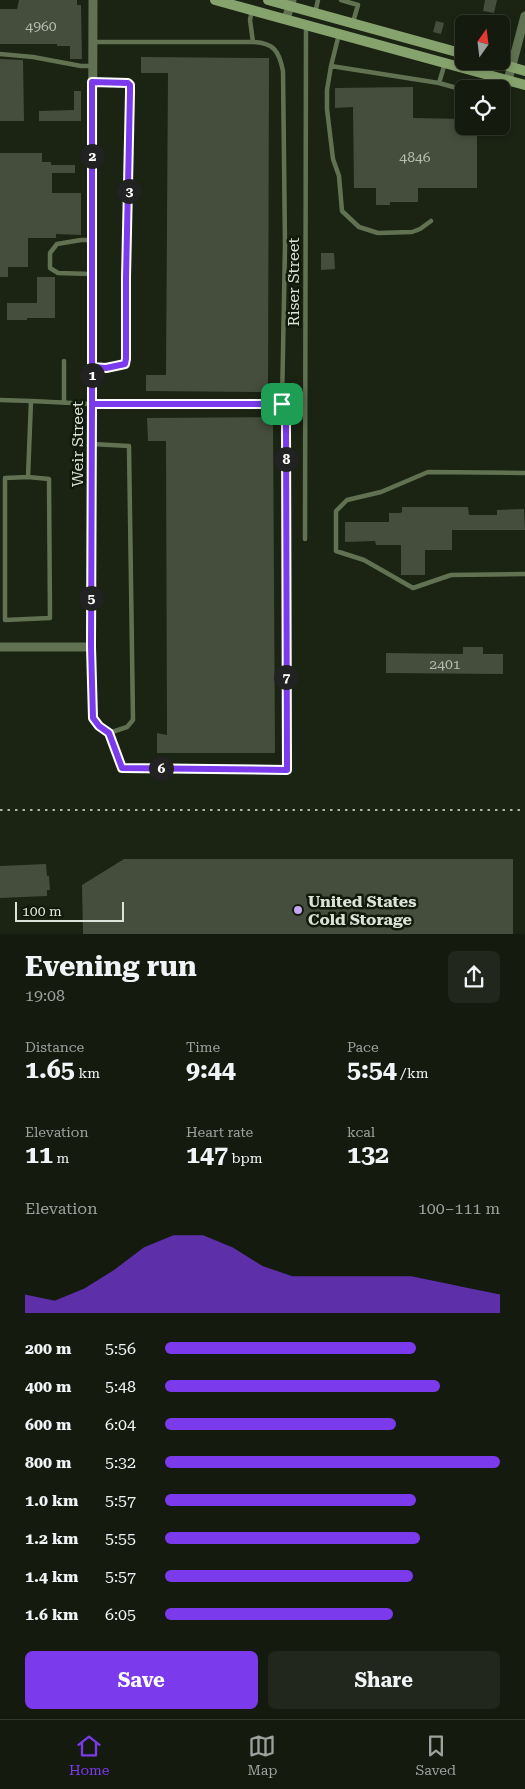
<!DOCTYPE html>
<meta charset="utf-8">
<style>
:root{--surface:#141a0e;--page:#21271c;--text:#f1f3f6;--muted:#9da19e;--line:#33382e;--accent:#7c3aed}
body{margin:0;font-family:"Roboto Serif",serif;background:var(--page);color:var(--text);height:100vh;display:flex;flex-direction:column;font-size:19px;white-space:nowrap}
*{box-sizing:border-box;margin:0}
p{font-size:16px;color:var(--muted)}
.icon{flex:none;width:28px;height:28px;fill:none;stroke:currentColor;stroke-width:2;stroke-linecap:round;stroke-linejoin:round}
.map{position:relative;height:934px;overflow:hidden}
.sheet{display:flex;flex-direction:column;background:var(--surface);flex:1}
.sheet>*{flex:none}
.needle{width:32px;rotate:14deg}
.tools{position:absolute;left:455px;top:15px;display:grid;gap:10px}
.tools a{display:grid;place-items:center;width:55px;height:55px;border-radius:8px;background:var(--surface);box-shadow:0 2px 8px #0003,0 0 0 1px var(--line);font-size:25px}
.scale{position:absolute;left:15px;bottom:12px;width:109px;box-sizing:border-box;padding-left:5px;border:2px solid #dce2d7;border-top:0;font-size:14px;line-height:18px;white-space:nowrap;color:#dce2d7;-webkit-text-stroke:4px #11190a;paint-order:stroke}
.pin{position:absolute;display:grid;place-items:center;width:42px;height:42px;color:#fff;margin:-21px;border-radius:10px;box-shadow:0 2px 8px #0006}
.km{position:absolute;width:25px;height:25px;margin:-12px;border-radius:50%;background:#222;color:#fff;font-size:14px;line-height:25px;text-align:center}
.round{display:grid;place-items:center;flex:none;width:52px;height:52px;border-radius:8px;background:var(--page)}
.head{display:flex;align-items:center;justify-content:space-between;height:85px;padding:0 25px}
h1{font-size:28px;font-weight:700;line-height:38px}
.figures{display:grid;grid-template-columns:repeat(3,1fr);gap:8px;height:85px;padding:5px 25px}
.figures div{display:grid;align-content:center}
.figures b{font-size:25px;font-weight:700}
.figures small{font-size:14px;font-weight:400}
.figures p{font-size:14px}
.chart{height:140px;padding:10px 25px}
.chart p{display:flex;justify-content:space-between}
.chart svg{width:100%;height:90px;margin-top:5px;fill:var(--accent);opacity:.7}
.action{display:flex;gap:10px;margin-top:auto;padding:10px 25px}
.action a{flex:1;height:58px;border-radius:8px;background:var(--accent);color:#fff;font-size:20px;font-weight:700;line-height:58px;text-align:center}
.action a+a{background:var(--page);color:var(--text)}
ul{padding:0 25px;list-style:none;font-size:16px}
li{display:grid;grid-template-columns:80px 60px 1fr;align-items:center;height:38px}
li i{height:12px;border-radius:6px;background:var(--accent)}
.menu{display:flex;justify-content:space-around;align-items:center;height:70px;border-top:1px solid var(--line);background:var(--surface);font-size:14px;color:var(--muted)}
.menu a{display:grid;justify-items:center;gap:2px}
.menu .active{color:var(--accent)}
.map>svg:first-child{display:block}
</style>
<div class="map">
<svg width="525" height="934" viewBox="0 0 525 934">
<rect width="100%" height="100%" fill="#1b2313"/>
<path fill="#454e3c" d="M19,0h58v5h4l1,54h-12v-13h-13v-2h-57v-35h17z
M485,0h12l-3,13 -11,-2z
M436,21l8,2 -3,11 -8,-2z
M141,57l128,1 -1,334 -122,-1v-16h20l2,-302h-27z
M0,59l23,1 1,61h-24z
M413,87v31l51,1v7h13v62h-59v14h-28v3h-14v-17h-22l-1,-81 -18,1v-20z
M74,91h7v30h-42v-10l35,-1z
M0,153h42v9h9v3h24v8h-23v20h29v42l-25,-1v4h-28v29h-20v10h-8z
M321,253h13l1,16 -14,1z
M37,277h18v41h-28v2h-20v-17h30z
M273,417l2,336h-118v-20l10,2 -1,-294h-18l-1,-23z
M402,507h66l1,8h28v-5l27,-1 1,21h-73v20h-27v25h-24v-30h-25l-1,-4 -30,1v-20h44v-9h11l2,-1z
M463,647h20v7h20v20l-117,-1v-20l77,1z
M124,859h389v75h-430l-1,-49z
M46,864l1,12h2l1,14h-3v6l-47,2v-32z"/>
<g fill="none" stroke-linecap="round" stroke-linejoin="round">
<path stroke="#617252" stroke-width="4.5" d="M341,0l17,5 -5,17
M315,13l3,-13
M339,34l-8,32 108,17
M93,42h160l-3,-22 2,-10
M253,42c21,1 26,9 30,29l2,174 -3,159
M0,54l33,3 48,9h11
M445,63l-6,20 25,7
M331,66l-4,24v19l6,50 6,17 3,35 17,16 19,6 34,-1 8,-3 11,-8
M92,82l36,1 2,2 1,7 -5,186 1,81 -2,5 -19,4 -14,-1
M499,89l2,-9
M91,274l-33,-1 -8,-5v-15l7,-9 24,-4h11
M0,400l31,1
M64,402v-41
M92,444l37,2 4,274 -6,7 -18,6
M525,473l-97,-1 -47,20 -34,8 -11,11v40l28,9 49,28 38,-13 74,-1
M28,477l-23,1v142l45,-2 -1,-139 -21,-2 3,-76 61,3h190l4,19 1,347 -165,-2 -13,-35 -10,-7 -6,-8 -2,-71
M305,539l1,-514"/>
<path stroke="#617252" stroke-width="9" d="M286,19l6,-19
M508,80l17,-64
M0,647h91l2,-647"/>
<path stroke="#86a26d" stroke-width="10" d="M215,0l310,85
M268,0l196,54
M491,61l34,10"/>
<path stroke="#aeb5a9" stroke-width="2" stroke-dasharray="2.5 5" stroke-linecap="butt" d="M0,810h525"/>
</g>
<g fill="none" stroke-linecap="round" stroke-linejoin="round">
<g stroke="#fff" stroke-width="10">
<path id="route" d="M282,404h-190v-322l36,1 2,2v7l-4,186v81l-1,5 -19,4 -14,-1v37l-1,243 2,71 6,8 10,7 13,35 165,2 -1,-347 -4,-19"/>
</g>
<use href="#route" stroke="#7c3aed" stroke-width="6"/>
</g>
<circle fill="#c5a6f0" stroke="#11190a" stroke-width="2" cx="298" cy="910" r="5"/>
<g text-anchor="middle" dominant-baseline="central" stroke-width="5" stroke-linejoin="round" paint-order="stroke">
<g font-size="14" fill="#b6bdb0">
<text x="41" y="26">4960</text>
<text x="415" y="157">4846</text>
<text x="445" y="664">2401</text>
</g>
<g font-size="16" fill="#dce2d7" stroke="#11190a">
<text transform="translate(293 282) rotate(-90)">Riser Street</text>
<text transform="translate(77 444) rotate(-90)">Weir Street</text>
</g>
<g font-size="16" font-weight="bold" fill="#dce2d7" stroke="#11190a" text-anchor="start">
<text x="308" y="901">United States<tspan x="308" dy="18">Cold Storage</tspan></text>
</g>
</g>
</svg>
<div class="tools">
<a><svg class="needle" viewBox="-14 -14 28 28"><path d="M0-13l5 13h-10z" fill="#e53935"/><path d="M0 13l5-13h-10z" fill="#9da19e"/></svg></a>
<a><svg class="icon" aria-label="locate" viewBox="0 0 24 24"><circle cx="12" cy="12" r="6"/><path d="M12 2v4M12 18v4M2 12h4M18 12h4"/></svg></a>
</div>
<div class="scale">100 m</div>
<div class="pin" style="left:282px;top:404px;background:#1e9e55"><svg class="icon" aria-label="arrive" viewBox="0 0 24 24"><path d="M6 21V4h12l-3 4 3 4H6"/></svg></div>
<b class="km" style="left:92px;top:375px">1</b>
<b class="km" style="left:92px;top:156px">2</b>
<b class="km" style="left:129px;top:191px">3</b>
<b class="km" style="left:91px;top:598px">5</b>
<b class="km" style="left:161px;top:768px">6</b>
<b class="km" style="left:286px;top:677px">7</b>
<b class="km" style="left:286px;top:459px">8</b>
</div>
<section class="sheet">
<div class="head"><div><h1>Evening run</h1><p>19:08</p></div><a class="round"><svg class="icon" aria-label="share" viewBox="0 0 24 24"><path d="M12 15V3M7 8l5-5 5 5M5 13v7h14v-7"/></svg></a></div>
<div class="figures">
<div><p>Distance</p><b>1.65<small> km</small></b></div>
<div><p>Time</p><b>9:44</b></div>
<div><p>Pace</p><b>5:54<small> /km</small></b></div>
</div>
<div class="figures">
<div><p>Elevation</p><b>11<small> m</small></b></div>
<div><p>Heart rate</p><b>147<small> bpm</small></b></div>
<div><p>kcal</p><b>132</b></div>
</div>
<div class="chart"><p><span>Elevation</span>100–111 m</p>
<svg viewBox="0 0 160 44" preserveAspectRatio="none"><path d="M0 44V35L10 38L20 32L30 23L40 12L50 6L60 6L70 12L80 21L90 26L100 26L110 26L120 26L130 26L140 29L150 32L160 35V44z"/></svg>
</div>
<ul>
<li><b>200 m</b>5:56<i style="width:75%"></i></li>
<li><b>400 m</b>5:48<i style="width:82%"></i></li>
<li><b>600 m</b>6:04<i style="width:69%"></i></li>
<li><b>800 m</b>5:32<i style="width:100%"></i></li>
<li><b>1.0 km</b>5:57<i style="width:75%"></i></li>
<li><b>1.2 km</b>5:55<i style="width:76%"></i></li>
<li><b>1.4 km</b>5:57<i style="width:74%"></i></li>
<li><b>1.6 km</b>6:05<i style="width:68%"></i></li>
</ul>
<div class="action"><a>Save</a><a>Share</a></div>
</section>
<nav class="menu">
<a class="active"><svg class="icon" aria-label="home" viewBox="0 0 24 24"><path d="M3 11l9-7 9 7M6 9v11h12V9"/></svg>Home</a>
<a><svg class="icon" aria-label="map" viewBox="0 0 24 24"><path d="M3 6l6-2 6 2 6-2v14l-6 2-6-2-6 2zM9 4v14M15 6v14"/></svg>Map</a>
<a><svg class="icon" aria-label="saved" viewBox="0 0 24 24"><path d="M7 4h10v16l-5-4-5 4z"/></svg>Saved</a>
</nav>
